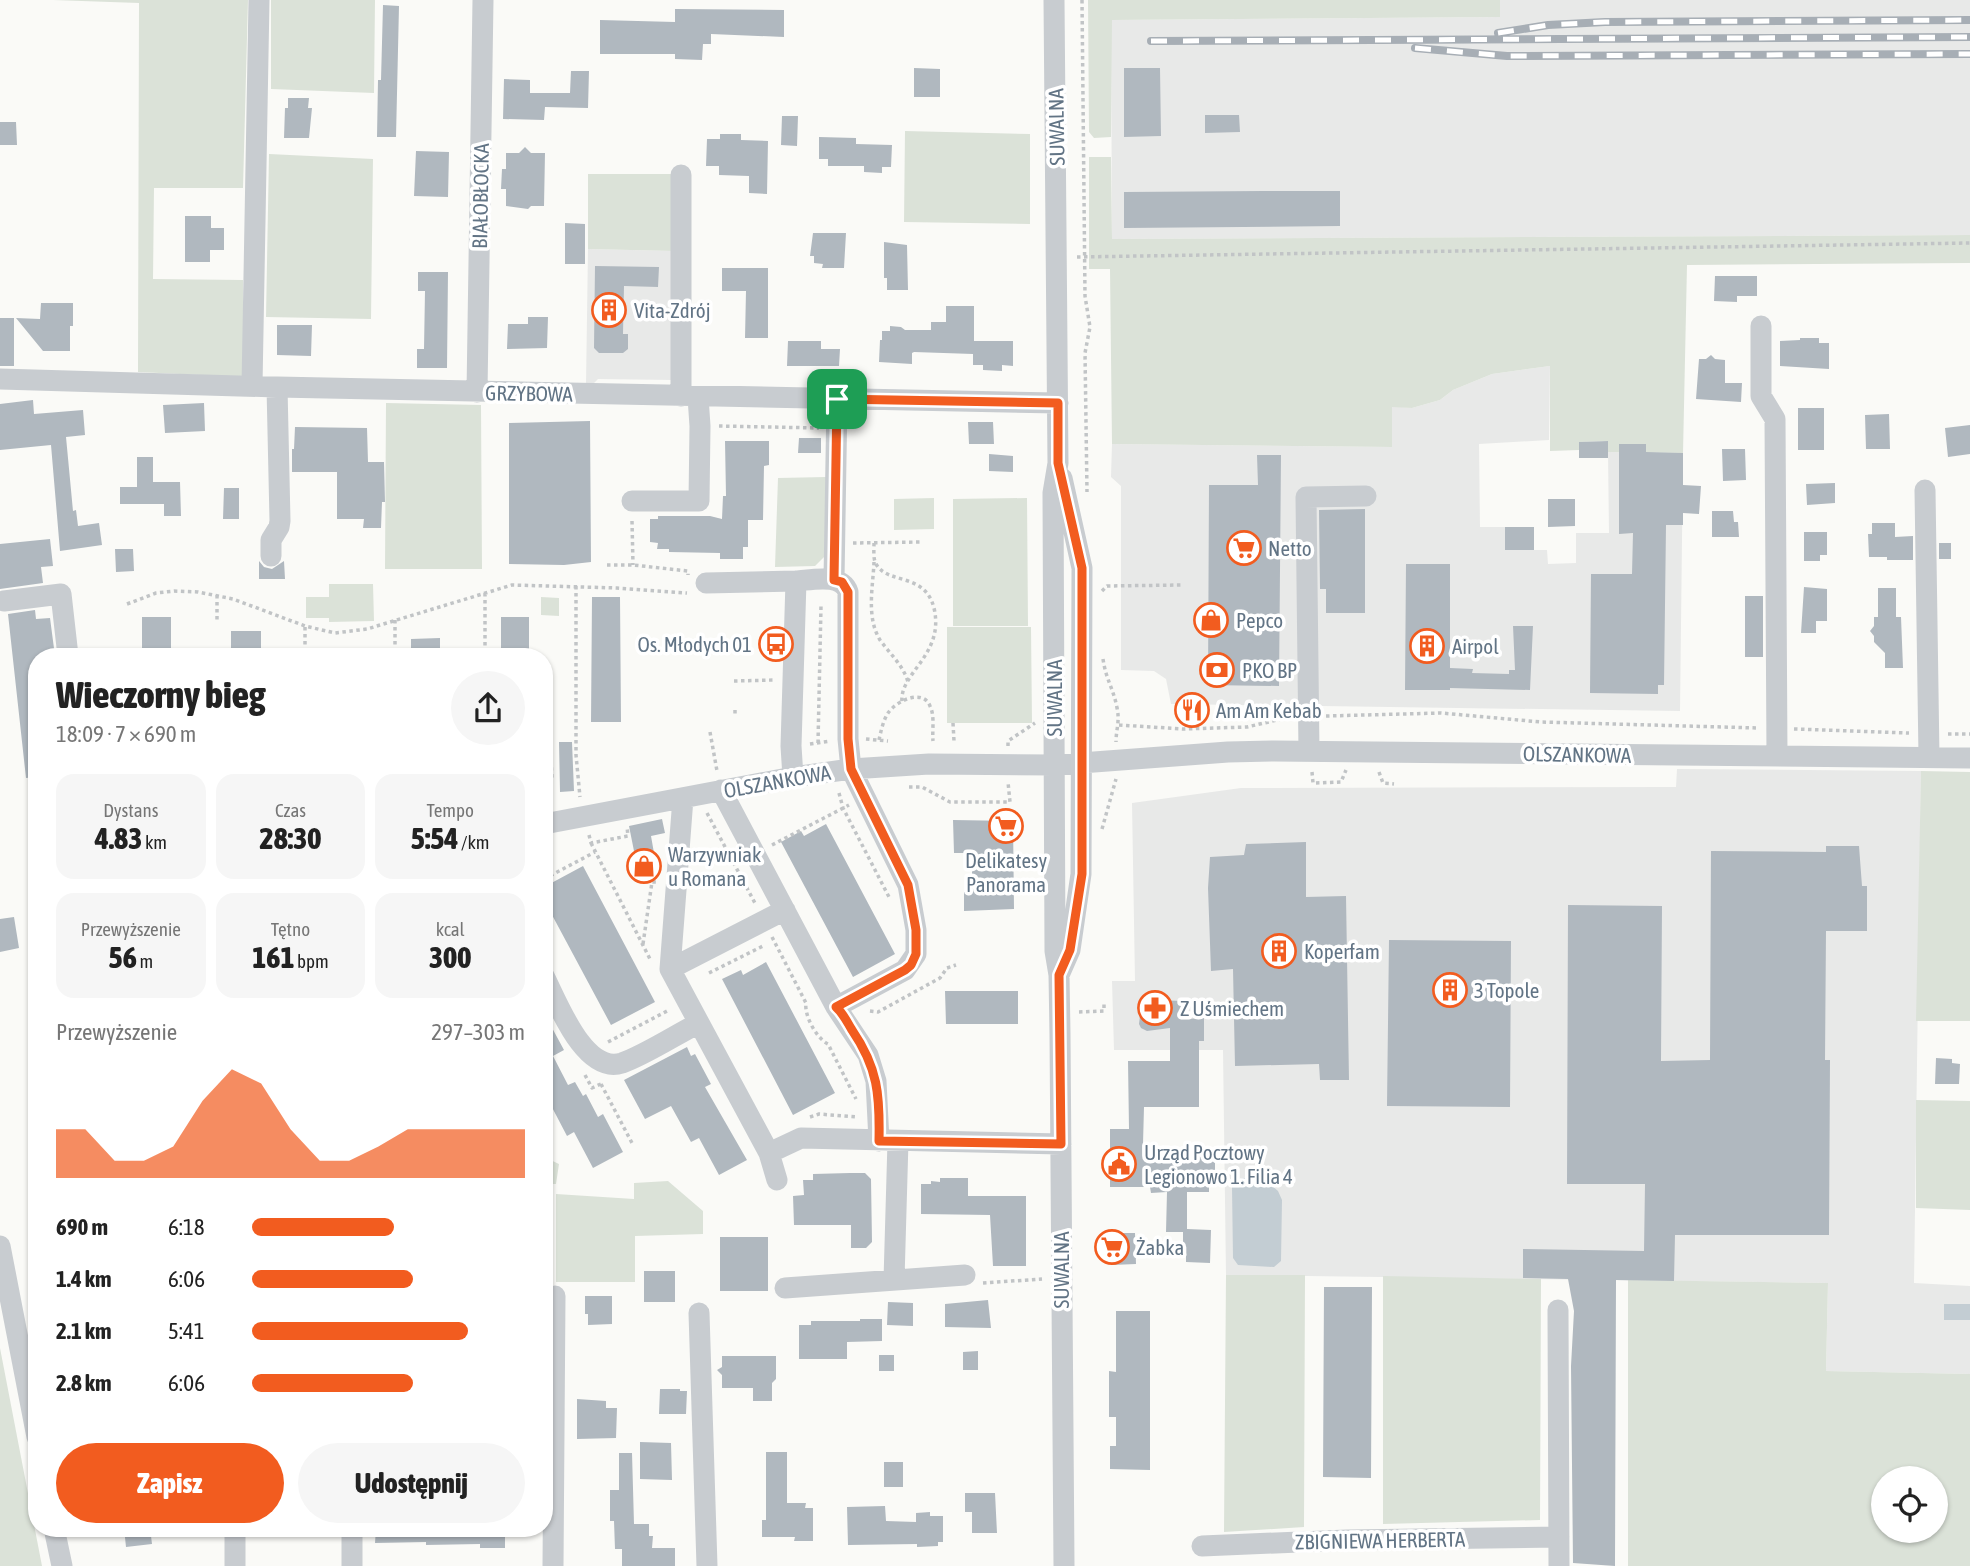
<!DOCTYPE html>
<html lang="pl">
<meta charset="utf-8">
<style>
:root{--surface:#fff;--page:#f6f6f6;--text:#222;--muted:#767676;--accent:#f25c1f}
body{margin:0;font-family:"Asap Condensed",sans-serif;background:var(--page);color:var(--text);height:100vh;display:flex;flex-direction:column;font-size:26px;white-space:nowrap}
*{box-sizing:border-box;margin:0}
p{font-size:23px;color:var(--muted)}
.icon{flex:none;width:38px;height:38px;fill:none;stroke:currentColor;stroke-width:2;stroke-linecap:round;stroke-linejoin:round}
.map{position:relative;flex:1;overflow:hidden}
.details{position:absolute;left:28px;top:648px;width:525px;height:889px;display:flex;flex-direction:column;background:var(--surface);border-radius:28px;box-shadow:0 2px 5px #0004}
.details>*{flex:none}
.controls{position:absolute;left:1871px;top:1466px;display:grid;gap:14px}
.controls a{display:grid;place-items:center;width:77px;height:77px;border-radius:50%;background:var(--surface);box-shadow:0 2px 5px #0004;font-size:35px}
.pin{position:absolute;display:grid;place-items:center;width:60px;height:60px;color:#fff;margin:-30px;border-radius:14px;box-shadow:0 4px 10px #0006}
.round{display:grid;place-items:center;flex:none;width:74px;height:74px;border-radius:37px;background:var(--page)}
.head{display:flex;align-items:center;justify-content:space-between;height:119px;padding:0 28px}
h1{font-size:38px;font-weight:800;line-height:52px}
.stats{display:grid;grid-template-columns:repeat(3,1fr);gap:10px;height:119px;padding:7px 28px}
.stats div{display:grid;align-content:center;border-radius:18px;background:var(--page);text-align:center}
.stats b{font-size:30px;font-weight:800}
.stats small{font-size:19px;font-weight:400}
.stats p{font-size:19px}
.chart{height:196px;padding:14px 28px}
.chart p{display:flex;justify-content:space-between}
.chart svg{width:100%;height:126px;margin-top:7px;fill:var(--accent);opacity:.7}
.primary-button{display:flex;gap:14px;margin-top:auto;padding:14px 28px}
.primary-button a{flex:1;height:80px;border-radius:42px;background:var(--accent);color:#fff;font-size:28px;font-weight:800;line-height:80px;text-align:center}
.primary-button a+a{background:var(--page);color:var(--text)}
ul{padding:0 28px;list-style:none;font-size:23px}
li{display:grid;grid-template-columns:112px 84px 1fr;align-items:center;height:52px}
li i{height:18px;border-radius:9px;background:var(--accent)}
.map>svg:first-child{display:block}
</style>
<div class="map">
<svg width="1970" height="1566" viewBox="0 0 1970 1566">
<rect width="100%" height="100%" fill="#fafaf7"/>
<path fill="#e8e9e8" d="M1500,0h470v235l-858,4 -1,-219 388,-3z
M588,249l86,2 -1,129 -75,-1 -6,6h-6z
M1550,366l-1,74 -70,4 1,83h25v23h42l1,14 28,-1v-30h33l-1,-81 75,1 -3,258 -509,-7 -5,-25 -12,-8 -33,-1v-184l-10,-9 1,-33 279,3 1,-41 20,2 28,-8 13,-10 39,-16z
M1677,769l244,2 -7,512 56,3v88l-144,-3 2,-88 -602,-8 -3,-225h-109l-2,-69h23l-3,-178 109,-15 435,-1z"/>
<path fill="#dbe2d8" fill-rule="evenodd" d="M53,0h195l-5,188h-89l-1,91 90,1v97l-105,-5 1,-369z
M271,0h104l-1,93 -103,-4z
M1088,0h412v17l-388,3 -1,117 -17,1 -5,-6z
M905,131l125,3v90l-126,-2z
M269,154l104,5 -2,160 -105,-2z
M1089,157h22l1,82 858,-4v28l-283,2 -4,188 -75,-1v-11l-29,1v8l-29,1v-85l-58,8 -39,16 -13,10 -28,8 -20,-1v40l-280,-3 -2,-175h-21z
M588,174h86v77l-86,-2z
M386,403l95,2 1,164h-97z
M826,477l-1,79 -10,10 -40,1 3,-89z
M934,498v31l-40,1v-31z
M1027,498l1,128h-75v-127z
M329,584h44l1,37 -45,1v-4h-23v-21h23z
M541,597l18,1v18l-18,-1z
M947,627h84l1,96h-85z
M1921,771l49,1v249h-54z
M1916,1100l54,1v109l-54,-2z
M544,1157l15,7 -3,20h-12z
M668,1181l35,30v23l-68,2v46h-79v-88l78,5v-16z
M1226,1275h79l-1,252 -80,5z
M1383,1276l158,3 -1,241 -157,4z
M1628,1280l200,3 -2,88 144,3v192h-342zM1883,1479h53v52h-53z
M0,1348l42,218h-42z"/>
<path fill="#c3cdd3" d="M1242,1178h21l15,13 4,9 -1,61 -7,6 -36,-2 -5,-7 -1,-71z
M1944,1304h26v16h-26z"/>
<path fill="#b0b8bf" d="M383,5l16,1 -3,131h-19l1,-57h3z
M675,9l109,1v27l-73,-3v10h-8l-1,16 -27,-1v-5h-75v-34l75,2z
M914,68l26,1v28h-26z
M1124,68h36l1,68 -37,1z
M571,71h18l-1,37 -43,-1 -1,13 -41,-1 1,-40 26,1v13h40z
M288,98h21l-1,10h4l-3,30h-25l1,-30h3z
M1205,115h34l1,17 -35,1z
M782,116h16l-1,30 -16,-1z
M0,122h16l1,23h-17z
M720,134h21v6l27,1 -1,53 -18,-1v-17l-30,-1v-9h-13l1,-27h13z
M819,137l37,1v6l36,1 -1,22h-9v6l-18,-1v-6h-36v-7h-9z
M525,147l6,6h14l-1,53h-13l-3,3 -22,-3v-17h-5l1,-20h4v-16h13z
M416,151l33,1 -1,45 -34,-1z
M1263,191h77v35l-216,2v-36z
M185,216h26v12h13v22h-14v12h-25z
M565,223l20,1v40h-20z
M813,233h33l-2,35h-22l1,-4 -9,-1v-7h-4z
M884,242l23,3 1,45h-21v-12h-3z
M595,266l64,1 -1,20 -34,-1 -1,48h5v15l-5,4h-24l-5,-5z
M722,268h46v70h-23l1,-47h-24z
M418,272h30l-1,96h-30v-19h7l1,-58h-7z
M1715,276h42v20h-20v6l-23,-1z
M41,303h32v23h-3v25h-27l-27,-33 24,1z
M946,306h28v35h39v25l-11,-1v6l-19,-1v-5h-10v-11l-59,-2 -2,1v11l-33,-2 1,-22h2v-9h8v-5l11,1 4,3h26v-8h15z
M528,317h20l-1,31 -40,1 1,-25h20z
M0,318h14v48h-14z
M277,325h35l-1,31 -34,-1z
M1800,338h19v5h10v26l-49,-3v-25l20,-1z
M788,341h33v8h19l-1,17h-52z
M1711,355l4,4 10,1v23h17l-1,19 -45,-3 3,-40h7z
M33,400l1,14 49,-4 2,25 -19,2 7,74 3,-1 2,16 21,-3 3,22 -42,6 -9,-106 -51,5v-46z
M204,403l1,28 -40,2 -2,-28z
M1798,408h26v42h-26z
M1889,414l1,35h-24l-1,-34z
M590,421l1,141 -27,3 -55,-1v-141z
M968,422h25l1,22h-25z
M1970,425v29l-22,3 -3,-29z
M295,427l72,1 1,34h16l1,40h-3l-1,26h-18l1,-9h-27v-47h-45v-23h2z
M799,438h22v15h-23z
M725,441h44v24l-5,1 -1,54h-15v27h-5v12h-23v-6l-51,-1v-3h-12l1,-6 -8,-1v-23h8v-3h52l12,3 1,-23h3z
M1608,441v17h-29v-16z
M1619,444h27v8l37,1v32l18,1 -2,28 -16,-1v12h-17l-2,160h-6v9l-68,-1 1,-119h41l1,-41 -14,1z
M1722,449h23l1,31 -23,1z
M989,454l24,2v16l-24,-1z
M1257,455h24l-2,231 -71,-1 1,-200h49z
M137,457h16v25h27l1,34h-17v-12h-44v-17h17z
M1835,483v20l-28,2 -1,-21z
M224,488h15v31h-16z
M1548,499h27v27l-27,1z
M1365,509v104h-39v-24h-6l-1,-79z
M1712,511h21l1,11h4l1,15h-27z
M1872,523h23v14l18,-1v24h-26v-3h-18l-1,-23h4z
M1505,527h29v23h-29z
M1804,532h23v23h-7v6h-16z
M50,539l3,27 -12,1 2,16 -43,6v-45z
M1939,543h12v16h-12z
M115,549h18l1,22 -18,1z
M259,561l5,6 8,2 12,-8 1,18h-26z
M1406,564h44v104l23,1 -1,4 37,1v-4h6l-2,-44h20l-3,64 -80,-2v2h-45z
M1804,587l23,2v32h-11v12h-15z
M1878,588h18v29h5l2,51h-18v-15l-11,-11v-6l-4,-5 4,-5v-9h4z
M1745,596h18v61h-18z
M592,597h28l1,125h-30z
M35,610l1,9 14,-1 5,38h-18v121l-11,1 -18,-164z
M142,617h29v39h-29z
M501,617h28v39h-28z
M231,631h30v25h-30z
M440,638v18h-29v-17z
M559,742h13l2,49 -14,1z
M662,819l3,14 -14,3 6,34v8l-22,4 -5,-25 5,-1 -6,-30z
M953,820l60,1 1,88 -50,2v-19h8v-35h-5l-1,-4h-12z
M826,824l69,130 -42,23 -72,-135 20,-11 3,5z
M1306,842v55l40,-1 3,184h-29l-1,-16 -84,2 -2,-97 -22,2 -3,-83 2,-31 34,-2 2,-11z
M1826,846h33l3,40h5v45h-41l-1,129h5l-1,175h-154l-1,46 -58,-1 -1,286 -42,-3 -2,-197 3,-55 -6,-32 -45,-1v-29l121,2 1,-67h-78l1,-279 94,1 -1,155 49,-1 1,-209 115,1z
M583,866l72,136 -44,23 -67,-125v-13z
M14,917l5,31 -19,4v-33z
M1389,940l122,1 -1,166 -123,-1z
M766,962l69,131 -42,22 -71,-136 19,-9 2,5z
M945,991h73v33h-72z
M1149,1000l36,1v18l19,-1v23h-5v66h-55l-1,37h8l1,10h63v33h-6v5h-22v37l24,1 -1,33 -24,-1v-11h-3v-19h-17l1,-40 -16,1 -1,-6h-40v-58h19l-1,-68h42v-33l-23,3 -6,-3 -2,-4 1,-8 9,-6z
M544,1013l20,37 -11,6 15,29 7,-3 8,14 3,-2 12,23 5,-3 20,38 -30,16 -19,-36 -7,4 -23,-44z
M687,1047l4,9 4,-2 16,30 -6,3 42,73 -28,15 -20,-37 -8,4 -20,-36 -26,13 -21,-39z
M1936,1058l16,1v4l8,1 -1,20h-24z
M850,1173h15l6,6 1,63 -6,6h-15v-23h-57l-1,-29 11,-1 -1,-15h10v-6z
M940,1178h28v18h58v70h-33l-3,-51 -69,-1v-30h10v-3l9,1z
M1106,1233h29l1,31 -24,1 -1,-11h-5z
M720,1237h48v54h-48z
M644,1271h31v31h-31z
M1324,1287h48l-1,191 -48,-1z
M585,1296h27v28l-24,1v-11h-3z
M988,1300l3,28 -46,-1v-23z
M888,1302l25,1v23l-26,-1z
M1116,1311h34v159l-40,-1v-23h6v-29h-7v-46l7,1z
M860,1319h22v22l-35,1v17h-48v-34h12v-4h49z
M978,1351v19h-15v-18z
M879,1355h15v16h-15z
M722,1356h54v23l-4,4v18h-19v-13h-31v-13l-5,-5 5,-3z
M660,1389h20v2h7l-1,23h-27z
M577,1399l29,2v7h11l-1,30 -39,1z
M640,1442l31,1 1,37 -32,-1z
M766,1452h21v51h19l-1,5h8v33h-19l1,-4h-33v-17h4z
M619,1453h13l2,71h15v12h4l-1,12h23v18h-53v-17h-7l-1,-28h-4v-31h9z
M884,1462h19v25h-19z
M965,1493h30l2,40h-25v-21h-7z
M885,1506l1,15 30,1v-9l14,-1v4h13v26h-5v4l-21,1v-3l-69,1 -1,-38z
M124,1528h26l2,16 -26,3z
M376,1528h129v20h-25v-4l-54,1v-3l-51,1z"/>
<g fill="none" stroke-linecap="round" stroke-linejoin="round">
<path stroke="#c1c4c6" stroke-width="3.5" stroke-dasharray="3.5 3.5" stroke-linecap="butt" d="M1082,0l3,296 5,31 -5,26 2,139
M1077,257l893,-14
M719,426l100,2
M632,521l1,44
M853,543l68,-1
M874,543c0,6 -1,16 2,21 12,21 49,8 58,44 11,47 -35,65 -32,94
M874,562c-1,25 -8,55 6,78 10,14 23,25 28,42
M607,565h26l55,6v4
M576,586v169l4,42
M1102,591l5,-5 74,-1
M485,593v63
M217,595v28
M127,604l29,-11 18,-2 24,1 35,7 72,27 30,7 32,-4 145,-44 105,3 70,5
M395,620v36
M305,627v29
M1103,659c3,21 11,31 14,49 3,13 -1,22 -1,34
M734,681l40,-1
M735,710v7
M1326,716l115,-3 100,9 218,6
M953,723l1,18
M1119,725l64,4 64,-2 43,-10
M1794,729l115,4
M710,732l7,39
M1948,734h22
M866,739l22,2
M879,740c2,-9 4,-19 9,-27 8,-12 35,-25 42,-7 5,10 2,24 3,35
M818,743l3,-137
M810,744l20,-3
M1008,746v-5l27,-18
M551,760l1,20
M1312,772l1,11 28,-1 5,-12
M1379,772l4,11 11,1
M909,787h13l28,15h60l-2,-20
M839,793l4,15 46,89
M707,813l49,92
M1102,829l14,-50
M589,835l2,8 37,-7 -1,-9
M591,843l60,118
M772,845l77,-40
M544,879l51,-27
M772,937l34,66c-2,12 10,35 22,41l28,55
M643,944l9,-62h6
M709,973l56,-28
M870,1011l8,1 62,-34 7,-10 9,-3
M1079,1012l25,-1v-9
M608,1042l61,-32
M585,1075l7,13 11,-5
M601,1084l31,59
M810,1117l9,-3 38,3
M983,1283l59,-4"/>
<path stroke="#c8ccd0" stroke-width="21" d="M1054,0l4,463 -5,30 2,458 4,24 1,59 4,532
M1761,326v70l14,23 2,337
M0,379l277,8 781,16
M252,386l7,-386
M477,392l6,-392
M681,396v-221
M1925,490l4,267
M632,501h67l1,-75 -2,-29
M271,556v-16l8,-13 1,-6 -3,-134
M834,580l3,-181
M706,583l90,-2
M4,601l57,-7 7,62
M1309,751l-3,-254 60,-1
M793,777l-2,-31 5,-165c16,-1 46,-8 52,11v147l3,30 57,116 8,45v24l-11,16 -69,37
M721,790l115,217 32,48 8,26 3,60
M683,798l-13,171 99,184 8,27
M544,824l249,-47 58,-8 78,-5 125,1 174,-13 46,-1 696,7
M670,969l115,-59
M1059,975l11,-25 11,-76 1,-306 -20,-90
M544,976c13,25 40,99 78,87 23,-8 55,-29 77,-40
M769,1153l32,-15 260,6
M0,1246l37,191
M894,1280l4,-139
M785,1288l180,-13
M1558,1310l1,256
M699,1313l8,253
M54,1528l8,38
M235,1528v38
M352,1528v38
M1202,1546l145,-6 212,-3
M553,1566l2,-270"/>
<g stroke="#a7aeb5" stroke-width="8">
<path id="rail" d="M1498,33l50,-8 57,-3 365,-2
M1151,41c273,-1 546,-3 819,-4
M1415,48l92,8 463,-2"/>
</g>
<use href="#rail" stroke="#fff" stroke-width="5" stroke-dasharray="16" stroke-linecap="butt"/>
</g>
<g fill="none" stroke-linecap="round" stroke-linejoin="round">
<g stroke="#fff" stroke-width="14">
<path id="route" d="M837,399l221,4v60l24,105v306l-12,76 -11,25 2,169 -182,-3c1,-46 -1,-73 -27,-111 -5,-8 -9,-17 -16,-23l69,-37 6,-5 5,-11v-24l-8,-45 -57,-116 -3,-30v-147l-6,-10 -8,-2z"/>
</g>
<use href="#route" stroke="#f25c1f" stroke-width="9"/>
</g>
<defs>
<g id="building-ring" transform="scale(1.75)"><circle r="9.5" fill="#fff" stroke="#f25c1f" stroke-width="1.5"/><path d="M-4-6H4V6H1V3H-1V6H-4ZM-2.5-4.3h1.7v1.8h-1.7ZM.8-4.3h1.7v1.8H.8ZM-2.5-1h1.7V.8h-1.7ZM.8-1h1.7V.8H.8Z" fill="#f25c1f"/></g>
<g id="supermarket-ring" transform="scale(1.75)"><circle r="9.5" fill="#fff" stroke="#f25c1f" stroke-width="1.5"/><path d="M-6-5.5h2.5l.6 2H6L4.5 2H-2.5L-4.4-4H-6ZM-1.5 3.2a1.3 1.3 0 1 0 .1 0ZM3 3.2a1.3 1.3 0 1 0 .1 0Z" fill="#f25c1f"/></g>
<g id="shop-ring" transform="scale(1.75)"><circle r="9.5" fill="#fff" stroke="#f25c1f" stroke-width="1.5"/><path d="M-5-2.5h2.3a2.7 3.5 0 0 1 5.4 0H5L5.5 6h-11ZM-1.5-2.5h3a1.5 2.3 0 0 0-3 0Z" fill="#f25c1f"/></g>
<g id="bus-ring" transform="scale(1.75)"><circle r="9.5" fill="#fff" stroke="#f25c1f" stroke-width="1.5"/><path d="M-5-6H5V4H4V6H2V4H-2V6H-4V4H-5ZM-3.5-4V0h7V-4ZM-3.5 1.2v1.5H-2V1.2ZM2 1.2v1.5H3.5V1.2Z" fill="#f25c1f"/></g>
<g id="bank-ring" transform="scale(1.75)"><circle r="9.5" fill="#fff" stroke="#f25c1f" stroke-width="1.5"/><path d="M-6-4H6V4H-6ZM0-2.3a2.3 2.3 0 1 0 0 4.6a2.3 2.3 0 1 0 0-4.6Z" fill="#f25c1f"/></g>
<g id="restaurant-ring" transform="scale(1.75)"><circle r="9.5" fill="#fff" stroke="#f25c1f" stroke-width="1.5"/><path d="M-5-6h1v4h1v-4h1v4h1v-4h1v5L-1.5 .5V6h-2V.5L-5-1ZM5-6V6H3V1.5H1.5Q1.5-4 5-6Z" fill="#f25c1f"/></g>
<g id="pharmacy-ring" transform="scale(1.75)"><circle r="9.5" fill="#fff" stroke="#f25c1f" stroke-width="1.5"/><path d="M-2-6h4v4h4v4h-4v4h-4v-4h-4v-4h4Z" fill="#f25c1f"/></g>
<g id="civic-ring" transform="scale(1.75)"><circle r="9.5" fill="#fff" stroke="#f25c1f" stroke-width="1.5"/><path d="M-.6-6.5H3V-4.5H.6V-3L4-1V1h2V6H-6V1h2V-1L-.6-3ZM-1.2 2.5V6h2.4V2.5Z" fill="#f25c1f"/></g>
</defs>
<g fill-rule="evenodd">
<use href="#building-ring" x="609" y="310"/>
<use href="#supermarket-ring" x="1244" y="548"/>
<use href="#shop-ring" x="1211" y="620"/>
<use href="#bus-ring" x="776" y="644"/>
<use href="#building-ring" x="1427" y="646"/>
<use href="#bank-ring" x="1217" y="670"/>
<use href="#restaurant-ring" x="1192" y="710"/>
<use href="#supermarket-ring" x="1006" y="826"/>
<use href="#shop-ring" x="644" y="866"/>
<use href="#building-ring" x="1279" y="951"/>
<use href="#building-ring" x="1450" y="990"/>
<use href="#pharmacy-ring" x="1155" y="1008"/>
<use href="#civic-ring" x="1119" y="1164"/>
<use href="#supermarket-ring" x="1112" y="1247"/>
</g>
<g text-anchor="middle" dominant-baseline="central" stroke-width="7" stroke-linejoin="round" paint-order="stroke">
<g font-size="21" fill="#627485" stroke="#fff">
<text transform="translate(1056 127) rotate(-91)">SUWALNA</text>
<text transform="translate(480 196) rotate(-89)">BIAŁOBŁOCKA</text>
<text transform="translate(529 393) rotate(1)">GRZYBOWA</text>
<text transform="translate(1054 698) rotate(-90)">SUWALNA</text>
<text transform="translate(1577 754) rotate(1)">OLSZANKOWA</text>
<text transform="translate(777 781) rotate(-10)">OLSZANKOWA</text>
<text transform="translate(1061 1270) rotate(-90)">SUWALNA</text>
<text transform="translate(1380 1540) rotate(-1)">ZBIGNIEWA HERBERTA</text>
</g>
<g font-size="21" fill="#627485" stroke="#fff" text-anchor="start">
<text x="634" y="310">Vita-Zdrój</text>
<text x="1268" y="548">Netto</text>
<text x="1236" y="620">Pepco</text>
<text x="752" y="644" text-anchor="end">Os. Młodych 01</text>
<text x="1452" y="646">Airpol</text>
<text x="1242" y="670">PKO BP</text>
<text x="1216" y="710">Am Am Kebab</text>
<text x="668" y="854">Warzywniak<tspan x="668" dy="24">u Romana</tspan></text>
<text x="1006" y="860" text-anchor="middle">Delikatesy<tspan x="1006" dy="24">Panorama</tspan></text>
<text x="1304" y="951">Koperfam</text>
<text x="1474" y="990">3 Topole</text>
<text x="1180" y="1008">Z Uśmiechem</text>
<text x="1144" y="1152">Urząd Pocztowy<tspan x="1144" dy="24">Legionowo 1. Filia 4</tspan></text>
<text x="1136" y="1247">Żabka</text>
</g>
</g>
</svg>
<div class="controls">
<a><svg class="icon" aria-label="locate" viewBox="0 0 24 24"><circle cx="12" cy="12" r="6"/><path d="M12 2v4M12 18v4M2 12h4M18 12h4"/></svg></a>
</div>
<div class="pin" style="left:837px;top:399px;background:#1e9e55"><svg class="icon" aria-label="arrive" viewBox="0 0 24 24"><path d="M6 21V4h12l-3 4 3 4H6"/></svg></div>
<section class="details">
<div class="head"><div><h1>Wieczorny bieg</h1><p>18:09 · 7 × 690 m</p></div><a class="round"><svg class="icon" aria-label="share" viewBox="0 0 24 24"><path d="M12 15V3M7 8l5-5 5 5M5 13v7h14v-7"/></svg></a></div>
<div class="stats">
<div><p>Dystans</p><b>4.83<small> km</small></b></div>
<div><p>Czas</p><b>28:30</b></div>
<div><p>Tempo</p><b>5:54<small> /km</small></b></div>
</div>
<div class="stats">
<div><p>Przewyższenie</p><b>56<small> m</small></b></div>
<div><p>Tętno</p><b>161<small> bpm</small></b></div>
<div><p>kcal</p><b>300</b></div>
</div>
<div class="chart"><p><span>Przewyższenie</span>297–303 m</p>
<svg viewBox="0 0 160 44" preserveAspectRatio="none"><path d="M0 44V27L10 27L20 38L30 38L40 33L50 17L60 6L70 11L80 27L90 38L100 38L110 33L120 27L130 27L140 27L150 27L160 27V44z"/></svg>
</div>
<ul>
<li><b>690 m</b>6:18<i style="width:52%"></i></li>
<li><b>1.4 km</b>6:06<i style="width:59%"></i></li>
<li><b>2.1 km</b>5:41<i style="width:79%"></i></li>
<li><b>2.8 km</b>6:06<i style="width:59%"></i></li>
</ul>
<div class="primary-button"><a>Zapisz</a><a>Udostępnij</a></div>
</section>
</div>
